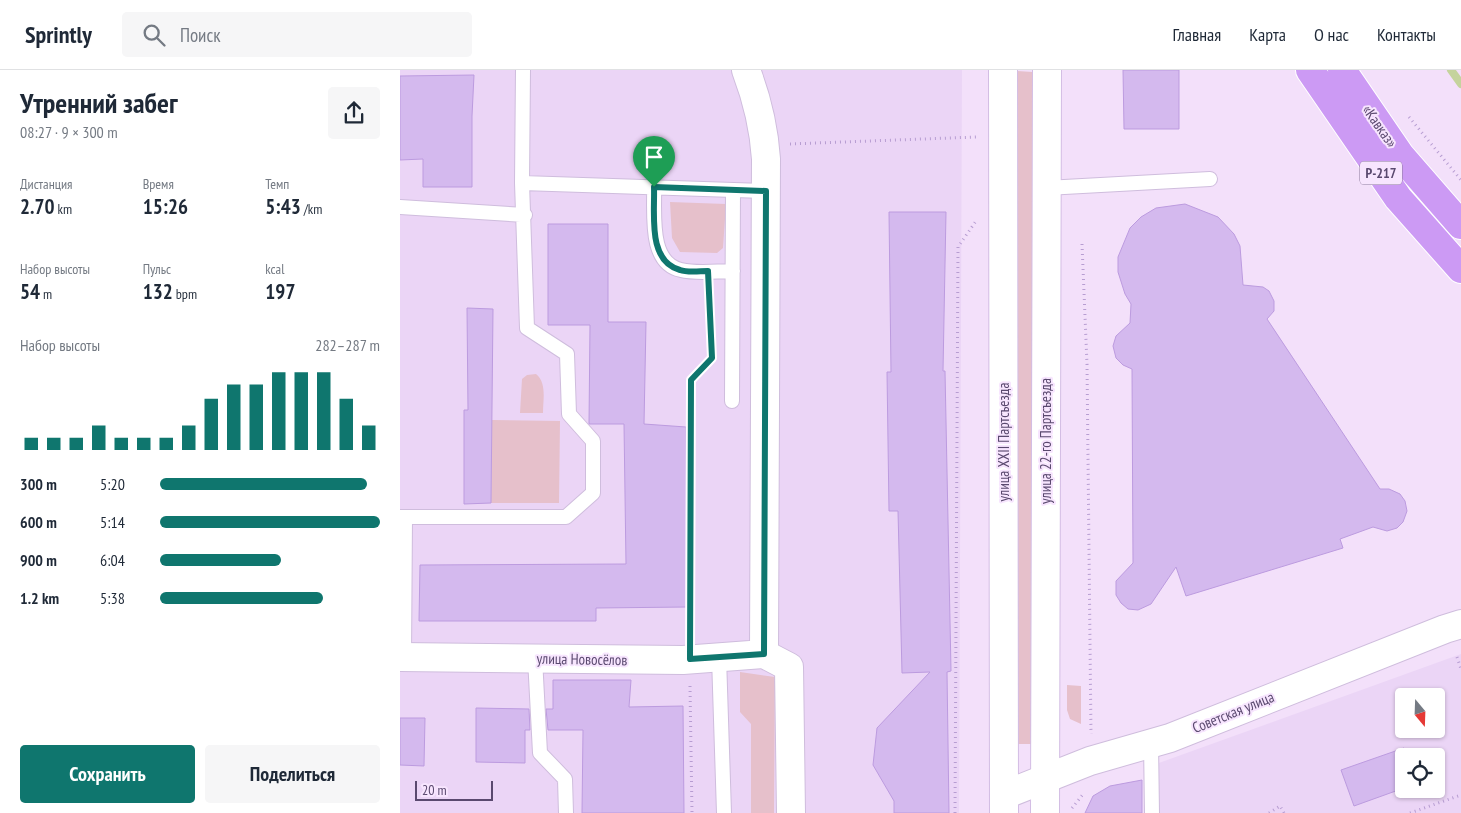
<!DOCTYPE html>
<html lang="ru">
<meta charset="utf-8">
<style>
:root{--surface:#fff;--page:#f6f6f7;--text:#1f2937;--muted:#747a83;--line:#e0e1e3;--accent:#0f766e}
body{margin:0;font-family:"PT Sans Narrow",sans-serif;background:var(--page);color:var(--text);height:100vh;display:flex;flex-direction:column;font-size:19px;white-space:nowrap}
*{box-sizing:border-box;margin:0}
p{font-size:16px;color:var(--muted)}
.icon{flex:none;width:28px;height:28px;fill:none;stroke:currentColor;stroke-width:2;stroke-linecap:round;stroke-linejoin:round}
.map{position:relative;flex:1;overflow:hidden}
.details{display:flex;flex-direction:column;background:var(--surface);width:400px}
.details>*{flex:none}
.needle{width:32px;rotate:161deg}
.fabs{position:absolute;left:995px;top:618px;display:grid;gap:10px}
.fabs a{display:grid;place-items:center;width:50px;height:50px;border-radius:5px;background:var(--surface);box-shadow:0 1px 4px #0004;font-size:25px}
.scale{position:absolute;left:15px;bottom:12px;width:78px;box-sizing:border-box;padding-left:5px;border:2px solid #5a496f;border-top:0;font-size:14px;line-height:18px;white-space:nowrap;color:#5a496f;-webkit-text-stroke:4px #f7e5fe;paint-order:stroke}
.pin{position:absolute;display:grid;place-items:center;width:42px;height:42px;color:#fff;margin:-51px -21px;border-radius:50% 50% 50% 0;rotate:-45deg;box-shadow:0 0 5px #0007}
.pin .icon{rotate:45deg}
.round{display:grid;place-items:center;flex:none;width:52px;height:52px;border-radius:5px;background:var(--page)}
.headline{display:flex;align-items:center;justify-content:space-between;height:85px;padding:0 20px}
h1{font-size:28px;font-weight:800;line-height:38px}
.metrics{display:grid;grid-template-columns:repeat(3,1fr);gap:8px;height:85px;padding:5px 20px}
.metrics div{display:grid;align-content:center}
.metrics b{font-size:21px;font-weight:800}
.metrics small{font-size:14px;font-weight:400}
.metrics p{font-size:14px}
.chart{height:140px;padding:10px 20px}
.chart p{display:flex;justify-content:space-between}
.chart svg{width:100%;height:90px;margin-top:5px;stroke:var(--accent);stroke-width:6}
.primary-button{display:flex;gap:10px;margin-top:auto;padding:10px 20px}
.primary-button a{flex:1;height:58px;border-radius:5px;background:var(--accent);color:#fff;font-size:20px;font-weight:800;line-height:58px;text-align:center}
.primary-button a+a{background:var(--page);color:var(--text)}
ul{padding:0 20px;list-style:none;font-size:16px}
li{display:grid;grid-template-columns:80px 60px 1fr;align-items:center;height:38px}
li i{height:12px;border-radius:6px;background:var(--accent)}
header{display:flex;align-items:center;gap:30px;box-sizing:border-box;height:70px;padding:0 25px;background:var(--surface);border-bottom:1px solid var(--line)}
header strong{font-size:24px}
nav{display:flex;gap:28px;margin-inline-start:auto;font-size:18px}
.search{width:350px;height:45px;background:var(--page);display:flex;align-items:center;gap:12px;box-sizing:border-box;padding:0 18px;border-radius:5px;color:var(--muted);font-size:19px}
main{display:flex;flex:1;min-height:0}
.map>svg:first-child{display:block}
</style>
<header>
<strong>Sprintly</strong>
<div class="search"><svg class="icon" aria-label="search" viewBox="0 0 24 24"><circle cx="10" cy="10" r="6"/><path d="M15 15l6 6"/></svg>Поиск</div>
<nav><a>Главная</a><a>Карта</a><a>О нас</a><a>Контакты</a></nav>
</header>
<main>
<section class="details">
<div class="headline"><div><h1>Утренний забег</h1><p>08:27 · 9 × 300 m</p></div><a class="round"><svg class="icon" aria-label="share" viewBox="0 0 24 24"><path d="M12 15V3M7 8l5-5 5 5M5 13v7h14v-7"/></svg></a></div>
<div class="metrics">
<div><p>Дистанция</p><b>2.70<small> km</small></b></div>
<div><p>Время</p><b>15:26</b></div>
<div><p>Темп</p><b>5:43<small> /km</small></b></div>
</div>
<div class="metrics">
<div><p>Набор высоты</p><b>54<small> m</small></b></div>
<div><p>Пульс</p><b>132<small> bpm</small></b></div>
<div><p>kcal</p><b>197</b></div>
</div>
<div class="chart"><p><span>Набор высоты</span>282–287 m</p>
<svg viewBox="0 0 160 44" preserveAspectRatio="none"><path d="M5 44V38M15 44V38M25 44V38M35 44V32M45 44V38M55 44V38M65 44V38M75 44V32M85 44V19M95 44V12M105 44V12M115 44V6M125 44V6M135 44V6M145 44V19M155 44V32"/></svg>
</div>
<ul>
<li><b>300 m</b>5:20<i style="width:94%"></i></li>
<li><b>600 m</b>5:14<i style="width:100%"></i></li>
<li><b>900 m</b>6:04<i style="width:55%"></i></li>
<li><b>1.2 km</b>5:38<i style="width:74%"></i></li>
</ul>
<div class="primary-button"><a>Сохранить</a><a>Поделиться</a></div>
</section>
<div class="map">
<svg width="1061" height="743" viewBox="0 0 1061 743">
<rect width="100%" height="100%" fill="#f3e0fa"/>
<path fill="#ebd5f6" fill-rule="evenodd" d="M0,0h562l-3,743h-559z
M1061,584v159h-315l-1,-45zM1004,626h32v33h-32zM1004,686h32v33h-32z"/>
<path fill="#e6c0cb" d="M617,1l16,1 5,672h-22z
M270,132l56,2 -3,44 -6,5 -37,-1 -8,-14z
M136,304c11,9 7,26 7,39h-23l2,-34 5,-4z
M92,350l68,1 -1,82h-68z
M340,602l35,5 -1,136h-23v-89l-11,-12z
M667,615l14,1v38l-11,-5 -3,-9z"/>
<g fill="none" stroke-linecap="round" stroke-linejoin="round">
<path stroke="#c5d39d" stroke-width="8" d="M1051,0l10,14"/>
</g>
<path fill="#d4b9ee" stroke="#bc9bdf" d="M723,0h56v59h-55z
M74,5l-2,41v71h-49v-28l-23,1v-84z
M785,134l33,13 16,17 6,12 3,39 20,2 6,4 5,10v10l-7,8 113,170h9l11,5 5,7 2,10 -4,11 -6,6 -10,3 -14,-4 -33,12 3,9 -157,48 -10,-29 -25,37 -13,6 -10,-1 -7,-6 -5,-8v-14l17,-18 -1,-194 -9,-4 -7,-7 -3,-12 3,-10 14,-13 1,-19 -6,-10 -7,-22v-15l12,-29 11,-11 15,-9z
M489,142h57l-3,159h2l6,300 -4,1 2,141h-55v-12l-21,-36 4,-37 53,-56 -28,1 -4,-162h-9l-2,-139h4z
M148,154h60v98h38l-2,102 42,3 1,180 -91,1v13h-177l1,-56 206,-1 -2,-140h-35l1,-99h-42z
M67,238l26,1 -2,194 -27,1v-94h4z
M153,610h78l-2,27 54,-1 1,107h-102l1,-83h-35l-2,-21h7z
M76,638l53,1 1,21h-5v33l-49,-1z
M0,648h25l-1,48 -24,-1z
M1004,678v40l-50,18 -13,-36z
M742,710v33h-57l8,-17 17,-10z"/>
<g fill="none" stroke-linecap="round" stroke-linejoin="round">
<g stroke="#cfbddd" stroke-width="16">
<path id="service" d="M122,113l1,-113
M254,117c1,26 -6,76 27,83 16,4 36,1 52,1
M646,118l164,-9
M0,137l125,8
M332,331l1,-211
M0,447h166l27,-24v-52l-24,-27 -2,-60 -40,-26 -5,-145 244,8
M4,587l1,-140
M319,587l5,156
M135,588l5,95 25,26 1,34
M751,673l1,70"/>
</g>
<g stroke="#cfbddd" stroke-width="30">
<path id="minor" d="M346,0c11,29 18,58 20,89l-2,495 25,13 2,146
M0,587l283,3 81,-6
M604,725l86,-34 80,-23 275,-109 16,-5"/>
</g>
<g stroke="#d3bde4" stroke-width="30">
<path id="secondary" d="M603,0l1,743
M645,743l2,-743"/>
</g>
<g stroke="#fff" stroke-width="30">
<path id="trunk" d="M910,0l88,128 63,71
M942,0l58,85 61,70"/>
</g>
<path stroke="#b79dd2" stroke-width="3" stroke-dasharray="1 4" stroke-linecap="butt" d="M1009,47l52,63
M390,74l186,-7
M682,174l5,120 4,370
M309,221l1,19
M290,562l1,-252 20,-24
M1057,587l4,12
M290,616l2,127
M672,738l12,-15
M555,743l3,-566 18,-26
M869,743l11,-7 4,7
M1010,743l51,-18"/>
<use href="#service" stroke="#fff" stroke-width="14"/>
<use href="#minor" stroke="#fff" stroke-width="28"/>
<use href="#secondary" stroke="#fff" stroke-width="28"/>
<use href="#trunk" stroke="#cc9af4" stroke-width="28"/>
</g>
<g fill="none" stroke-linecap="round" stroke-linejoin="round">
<g stroke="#fff" stroke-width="10">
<path id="route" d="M254,117l112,4 -2,463 -74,5 1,-279 21,-22 -4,-87c-8,0 -20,2 -28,-1 -33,-9 -25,-56 -26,-83z"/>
</g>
<use href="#route" stroke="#0f766e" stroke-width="6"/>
</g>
<g text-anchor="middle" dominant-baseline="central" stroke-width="4" stroke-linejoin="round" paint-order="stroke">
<rect fill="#f7e5fe" stroke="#89789a" stroke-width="1" x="960" y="91.5" width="42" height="23" rx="4"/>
<g font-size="14" font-weight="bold" fill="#5a496f">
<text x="981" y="103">Р-217</text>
</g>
<g font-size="15" fill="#5a496f" stroke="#f7e5fe">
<text transform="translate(980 56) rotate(55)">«Кавказ»</text>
<text transform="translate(645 371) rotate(-90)">улица 22-го Партсъезда</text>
<text transform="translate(603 372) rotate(-90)">улица XXII Партсъезда</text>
<text transform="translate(182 589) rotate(1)">улица Новосёлов</text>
<text transform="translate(833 642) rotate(-22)">Советская улица</text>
</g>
</g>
</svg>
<div class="fabs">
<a><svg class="needle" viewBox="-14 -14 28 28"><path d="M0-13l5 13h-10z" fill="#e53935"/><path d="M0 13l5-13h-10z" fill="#747a83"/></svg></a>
<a><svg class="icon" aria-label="locate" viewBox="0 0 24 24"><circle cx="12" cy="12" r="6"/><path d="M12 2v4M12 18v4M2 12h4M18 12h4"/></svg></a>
</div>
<div class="scale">20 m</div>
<div class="pin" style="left:254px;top:117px;background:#1e9e55"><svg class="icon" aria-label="arrive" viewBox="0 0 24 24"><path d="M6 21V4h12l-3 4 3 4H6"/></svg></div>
</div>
</main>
